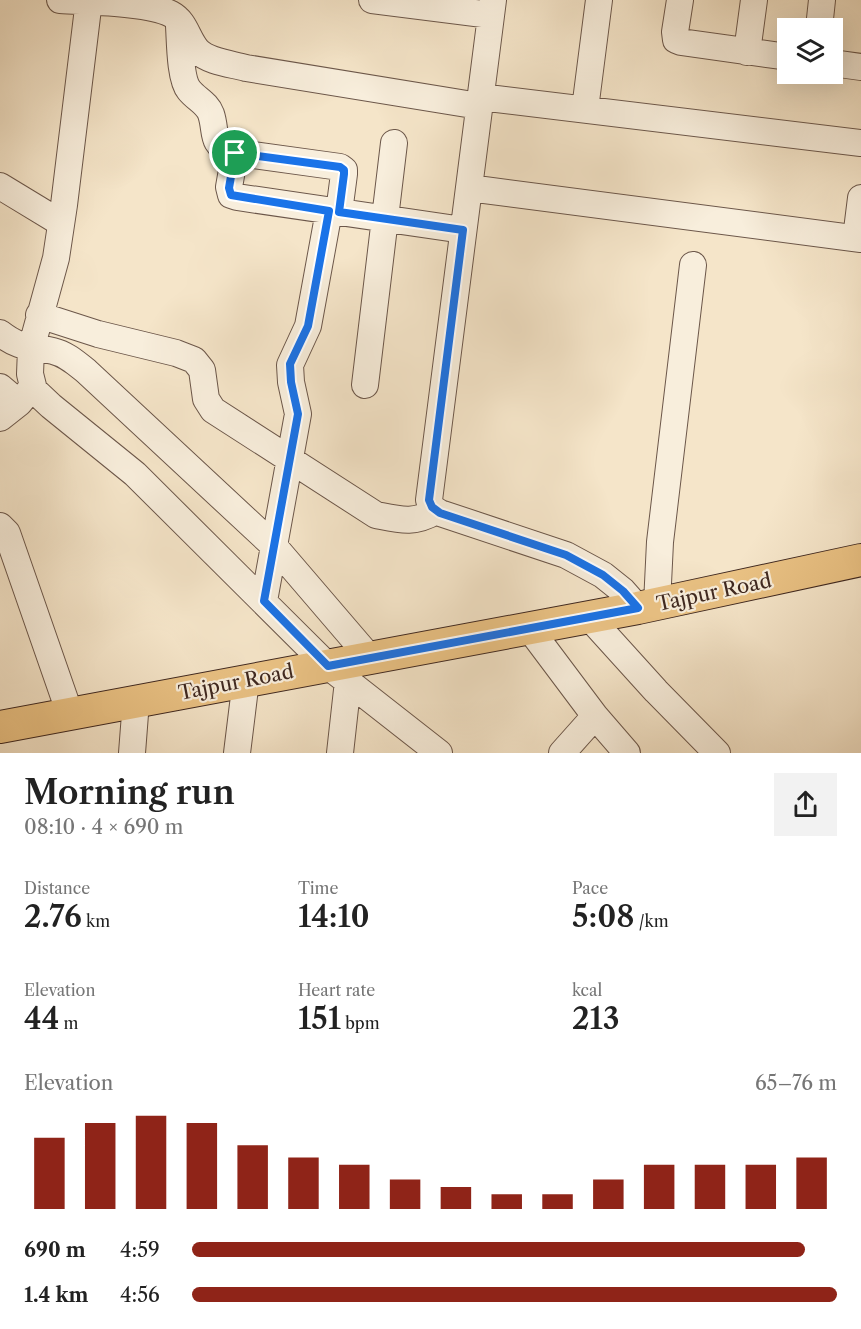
<!DOCTYPE html>
<meta charset="utf-8">
<style>
:root{--surface:#fff;--page:#f2f2f2;--text:#222;--muted:#767676;--accent:#8f2418}
body{margin:0;font-family:"Libre Caslon Text",serif;background:var(--page);color:var(--text);height:100vh;display:flex;flex-direction:column;font-size:22px;white-space:nowrap}
*{box-sizing:border-box;margin:0}
p{font-size:20px;color:var(--muted)}
.icon{flex:none;width:33px;height:33px;fill:none;stroke:currentColor;stroke-width:2;stroke-linecap:round;stroke-linejoin:round}
.map{position:relative;height:753px;overflow:hidden}
.side{display:flex;flex-direction:column;background:var(--surface);flex:1}
.side>*{flex:none}
.buttons{position:absolute;left:777px;top:18px;display:grid;gap:12px}
.buttons a{display:grid;place-items:center;width:66px;height:66px;border-radius:0px;background:var(--surface);box-shadow:0 6px 24px #0002;font-size:30px}
.pin{position:absolute;display:grid;place-items:center;width:51px;height:51px;color:#fff;margin:-26px;border:3px solid #fff;border-radius:50%;box-shadow:0 2px 6px #0007}
.round{display:grid;place-items:center;flex:none;width:63px;height:63px;border-radius:0px;background:var(--page)}
.summary{display:flex;align-items:center;justify-content:space-between;height:102px;padding:0 24px}
h1{font-size:33px;font-weight:600;line-height:45px}
.figures{display:grid;grid-template-columns:repeat(3,1fr);gap:9px;height:102px;padding:6px 24px}
.figures div{display:grid;align-content:center}
.figures b{font-size:30px;font-weight:600}
.figures small{font-size:16px;font-weight:400}
.figures p{font-size:16px}
.chart{height:168px;padding:12px 24px}
.chart p{display:flex;justify-content:space-between}
.chart svg{width:100%;height:108px;margin-top:6px;stroke:var(--accent);stroke-width:6}
ul{padding:0 24px;list-style:none;font-size:20px}
li{display:grid;grid-template-columns:96px 72px 1fr;align-items:center;height:45px}
li i{height:15px;border-radius:8px;background:var(--accent)}
.map>svg:first-child{display:block}
</style>
<div class="map">
<svg width="861" height="753" viewBox="0 0 861 753">
<rect width="100%" height="100%" fill="#f5e5c9"/>
<filter id="stains"><feTurbulence type="fractalNoise" baseFrequency=".00333" numOctaves="4"/><feColorMatrix values="0 0 0 0 .2 0 0 0 0 .09 0 0 0 0 .02 0 0 0 .5 -.17"/></filter>
<radialGradient id="worn" r=".72"><stop offset=".6" stop-color="#630" stop-opacity="0"/><stop offset="1" stop-color="#630" stop-opacity=".3"/></radialGradient>
<g fill="none" stroke-linecap="round" stroke-linejoin="round">
<g stroke="#6c574a" stroke-width="28">
<path id="minor" d="M60,0c28,2 88,2 111,14 15,8 16,25 27,37 11,11 34,13 48,17l233,38
M89,0l-25,205 -8,53 -25,91 -1,25 4,16 17,16 84,68 193,192 111,87
M372,0l119,15
M493,0l-64,500 3,8 8,5 126,42 37,20 20,16 15,17
M680,0l-5,32 1,8 5,2 107,15
M179,26c1,16 1,53 10,64 7,9 18,13 22,24 6,18 -1,30 20,38l109,15 4,3v4l-5,38
M819,28l3,-28
M747,52l7,-52
M832,63l29,4
M480,97l381,46
M585,109l14,-109
M235,153l-6,34 2,8 6,2 226,33
M0,186l61,37
M469,188l392,51
M856,238l5,-40
M39,315l59,19 78,19 18,7 8,10 4,29 7,11 163,105c25,5 38,9 60,-4
M0,333c22,17 29,12 53,18 13,3 23,12 33,20l188,175 96,112
M365,385l29,-242
M0,387l19,16
M0,418l19,-15 14,-17
M0,526l7,7 63,181
M264,601l34,-187 -7,-32 -1,-17 18,-39 21,-115
M657,604l3,-62 33,-277
M589,617l67,74 61,62
M529,628l66,88 32,37
M132,753l4,-52
M237,753l9,-73
M340,753l8,-72
M562,753l33,-37"/>
</g>
<g stroke="#3f2820" stroke-width="34">
<path id="major" d="M0,727l638,-119 223,-48"/>
</g>
<use href="#minor" stroke="#f8eedc" stroke-width="26"/>
<use href="#major" stroke="#eac284" stroke-width="32"/>
</g>
<g fill="none" stroke-linecap="round" stroke-linejoin="round">
<g stroke="#fff" stroke-width="12">
<path id="route" d="M235,153l105,14 4,3v4l-5,38 124,18 -34,270 3,7 8,6 126,42 37,20 20,16 15,17 -310,58 -64,-65 34,-187 -7,-32 -1,-18 18,-38 21,-115 -98,-16 -2,-7z"/>
</g>
<use href="#route" stroke="#1a73e8" stroke-width="8"/>
</g>
<g text-anchor="middle" dominant-baseline="central" stroke-width="4.5" stroke-linejoin="round" paint-order="stroke">
<g font-size="20" fill="#3f2820" stroke="#f8eedc">
<text transform="translate(714 592) rotate(-12)">Tajpur Road</text>
<text transform="translate(236 682) rotate(-11)">Tajpur Road</text>
</g>
</g>
<rect width="100%" height="100%" filter="url(#stains)"/>
<rect width="100%" height="100%" fill="url(#worn)"/>
</svg>
<div class="buttons">
<a><svg class="icon" aria-label="layers" viewBox="0 0 24 24"><path d="M12 4l9 5-9 5-9-5zM3 14l9 5 9-5"/></svg></a>
</div>
<div class="pin" style="left:235px;top:153px;background:#1e9e55"><svg class="icon" aria-label="arrive" viewBox="0 0 24 24"><path d="M6 21V4h12l-3 4 3 4H6"/></svg></div>
</div>
<section class="side">
<div class="summary"><div><h1>Morning run</h1><p>08:10 · 4 × 690 m</p></div><a class="round"><svg class="icon" aria-label="share" viewBox="0 0 24 24"><path d="M12 15V3M7 8l5-5 5 5M5 13v7h14v-7"/></svg></a></div>
<div class="figures">
<div><p>Distance</p><b>2.76<small> km</small></b></div>
<div><p>Time</p><b>14:10</b></div>
<div><p>Pace</p><b>5:08<small> /km</small></b></div>
</div>
<div class="figures">
<div><p>Elevation</p><b>44<small> m</small></b></div>
<div><p>Heart rate</p><b>151<small> bpm</small></b></div>
<div><p>kcal</p><b>213</b></div>
</div>
<div class="chart"><p><span>Elevation</span>65–76 m</p>
<svg viewBox="0 0 160 44" preserveAspectRatio="none"><path d="M5 44V15M15 44V9M25 44V6M35 44V9M45 44V18M55 44V23M65 44V26M75 44V32M85 44V35M95 44V38M105 44V38M115 44V32M125 44V26M135 44V26M145 44V26M155 44V23"/></svg>
</div>
<ul>
<li><b>690 m</b>4:59<i style="width:95%"></i></li>
<li><b>1.4 km</b>4:56<i style="width:100%"></i></li>
</ul>
</section>
